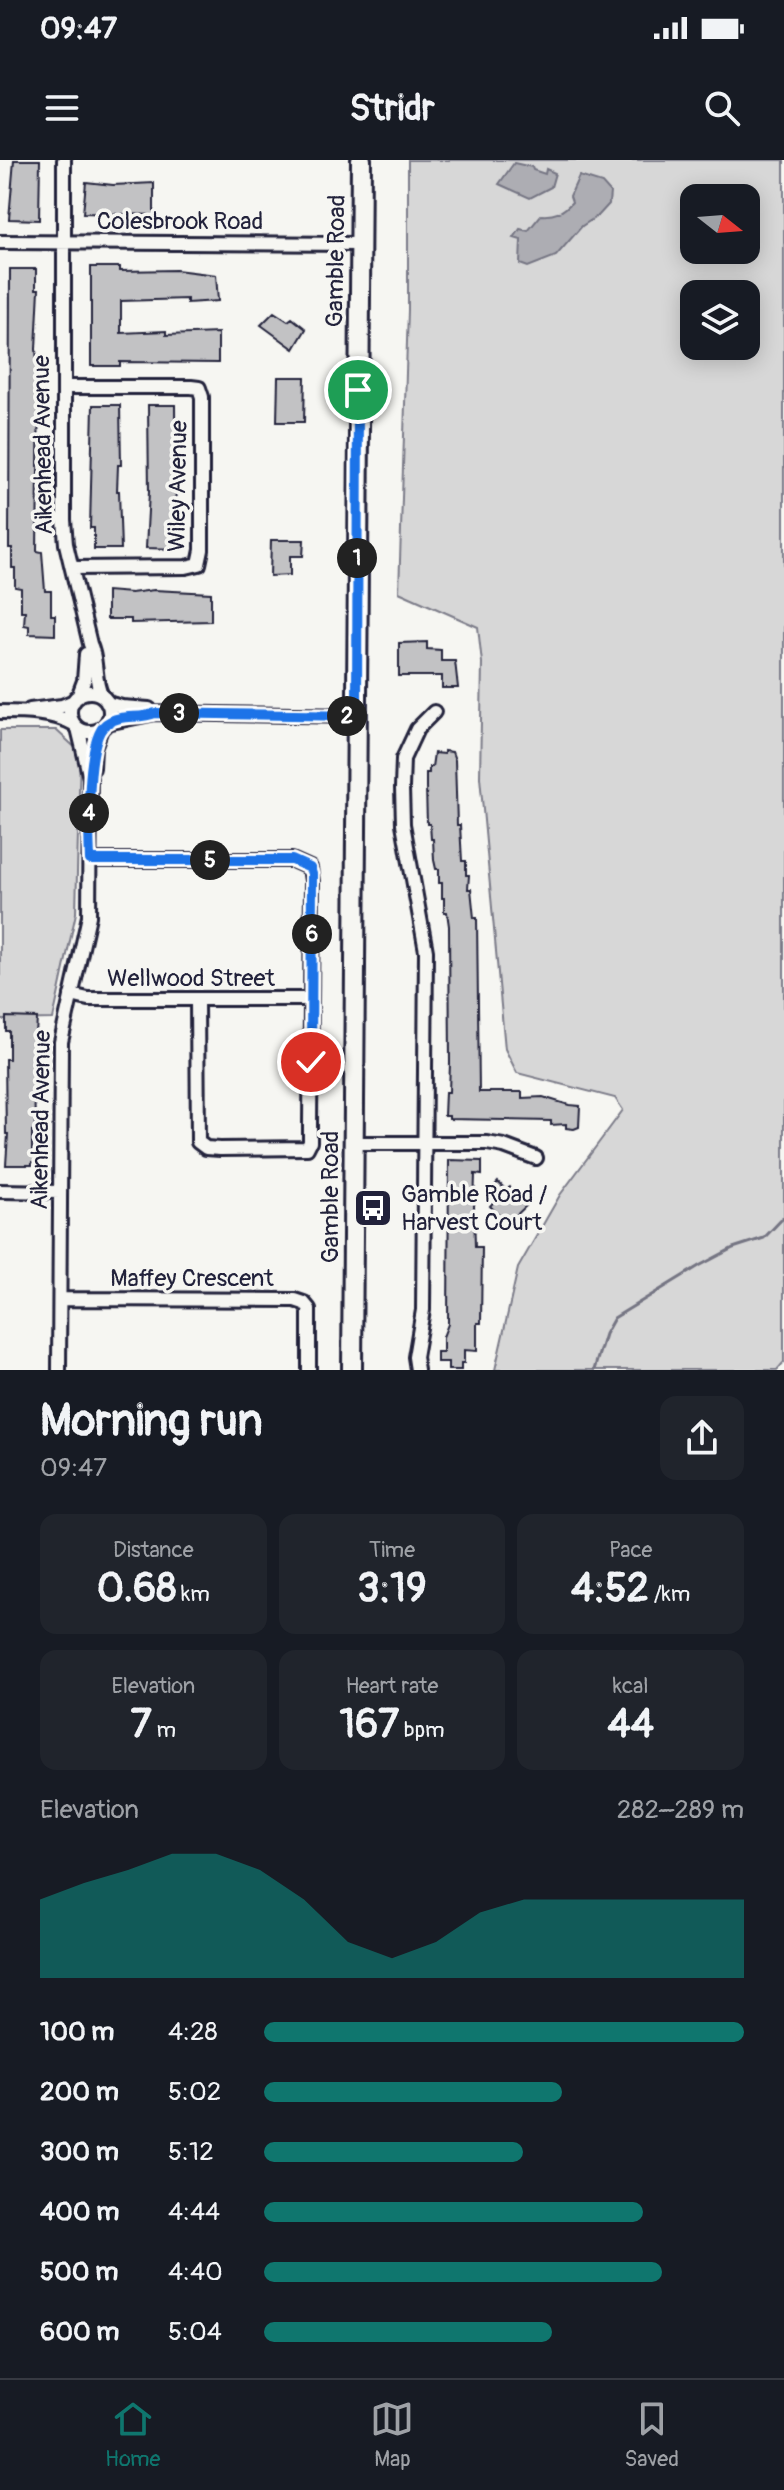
<!DOCTYPE html>
<meta charset="utf-8">
<style>
:root{--surface:#171b24;--page:#20242c;--text:#f1f3f6;--muted:#9ea1a6;--line:#363941;--accent:#0f766e}
body{margin:0;font-family:Pangolin,sans-serif;background:var(--page);color:var(--text);height:100vh;display:flex;flex-direction:column;font-size:30px;white-space:nowrap}
*{box-sizing:border-box;margin:0}
p{font-size:26px;color:var(--muted)}
.icon{flex:none;width:44px;height:44px;fill:none;stroke:currentColor;stroke-width:2;stroke-linecap:round;stroke-linejoin:round}
.map{position:relative;height:1210px;overflow:hidden}
.sheet{display:flex;flex-direction:column;background:var(--surface);flex:1}
.sheet>*{flex:none}
.needle{width:52px;rotate:107deg}
.buttons{position:absolute;left:680px;top:24px;display:grid;gap:16px}
.buttons a{display:grid;place-items:center;width:80px;height:80px;border-radius:16px;background:var(--surface);box-shadow:0 4px 20px #0003;font-size:40px}
.pin{position:absolute;display:grid;place-items:center;width:68px;height:68px;color:#fff;margin:-34px;border:4px solid #fff;border-radius:50%;box-shadow:0 2px 8px #0007}
.km{position:absolute;width:40px;height:40px;margin:-20px;border-radius:50%;background:#222;color:#fff;font-size:22px;line-height:40px;text-align:center}
.round{display:grid;place-items:center;flex:none;width:84px;height:84px;border-radius:16px;background:var(--page)}
.head{display:flex;align-items:center;justify-content:space-between;height:136px;padding:0 40px}
h1{font-size:44px;font-weight:700;line-height:60px}
.figures{display:grid;grid-template-columns:repeat(3,1fr);gap:12px;height:136px;padding:8px 40px}
.figures div{display:grid;align-content:center;border-radius:16px;background:var(--page);text-align:center}
.figures b{font-size:40px;font-weight:700}
.figures small{font-size:22px;font-weight:400}
.figures p{font-size:22px}
.chart{height:224px;padding:16px 40px}
.chart p{display:flex;justify-content:space-between}
.chart svg{width:100%;height:144px;margin-top:8px;fill:var(--accent);opacity:.7}
ul{padding:0 40px;list-style:none;font-size:26px}
li{display:grid;grid-template-columns:128px 96px 1fr;align-items:center;height:60px}
li i{height:20px;border-radius:10px;background:var(--accent)}
.status{display:flex;justify-content:space-between;align-items:center;height:56px;padding:0 40px;background:var(--surface);direction:ltr}
.status svg{height:22px;fill:currentColor}
header{display:flex;justify-content:space-between;align-items:center;height:104px;padding:0 40px;background:var(--surface);font-size:36px;font-weight:700}
.tab-bar{display:flex;justify-content:space-around;align-items:center;height:112px;border-top:2px solid var(--line);background:var(--surface);font-size:22px;color:var(--muted)}
.tab-bar a{display:grid;justify-items:center;gap:4px}
.tab-bar .selected{color:var(--accent)}
.map>svg:first-child{display:block}
</style>
<div class="status"><b>09:47</b><svg viewBox="0 0 49 12"><path d="M0 12V9h3v3zM5 12V6h3v6zM10 12V3h3v9zM15 12V0h3v12zM26 1h20v11H26zM47 4h2v5h-2z"/></svg></div>
<header><svg class="icon" aria-label="menu" viewBox="0 0 24 24"><path d="M4 6h16M4 12h16M4 18h16"/></svg>Stridr<svg class="icon" aria-label="search" viewBox="0 0 24 24"><circle cx="10" cy="10" r="6"/><path d="M15 15l6 6"/></svg></header>
<div class="map">
<svg width="784" height="1210" viewBox="0 0 784 1210">
<rect width="100%" height="100%" fill="#f6f6f2"/>
<filter id="ink" filterUnits="userSpaceOnUse"><feTurbulence type="fractalNoise" baseFrequency=".0125" numOctaves="2"/><feDisplacementMap in="SourceGraphic" scale="16" xChannelSelector="R" yChannelSelector="G"/><feConvolveMatrix kernelMatrix="1 2 1 2 8 2 1 2 1" color-interpolation-filters="sRGB"/></filter>
<g filter="url(#ink)">
<path fill="#d7d7d7" stroke="#7c7c89" stroke-width="2" fill-rule="evenodd" d="M408,0h376v1202l-7,8h-282l23,-102 42,-73 63,-85 -8,-12 -98,-25 -12,-24 -25,-272 2,-114 -4,-36 -79,-35 9,-282zM694,38h52v52h-52zM694,134h52v52h-52z
M0,570h56l24,22 -4,161 -23,106 -53,1z"/>
<path fill="#adadb3" stroke="#757583" stroke-width="2" d="M514,3l18,4 1,3 12,4 1,-5 9,4 -4,14 -21,11 -31,-14z
M579,16l23,7 8,9 -1,12 -10,11 -17,11 -26,30 -28,11 -8,-3 1,-24 -7,-2 6,-9 8,2 13,-16c14,1 22,-3 31,-13l-2,-6z"/>
<g fill="none" stroke-linecap="round" stroke-linejoin="round">
<path stroke="#757583" stroke-width="3" d="M594,1210l11,-36 9,-16 85,-52 34,-18 31,-10 20,-21"/>
</g>
<path fill="#c2c2c4" stroke="#22223b" stroke-width="2" d="M14,0h26l-1,60 -30,-1z
M86,22l27,3 41,-2v32l-71,-2z
M91,107h29v4l56,-1 40,5 2,26 -31,2v-4l-66,2v32l45,-2v4l52,-2v30l-98,-1v4h-29z
M10,109h26v20h3l-3,60 3,40 -2,162 5,1 3,39h6v24h4v20l-26,-1v-8l-5,-1 1,-14h-4v-23l-6,-1v-19h-3v-20h-3z
M274,152l14,9 4,-3 14,11 -12,20 -33,-24z
M278,217h27l-1,45h-27z
M93,245h27l1,60h-3l-1,26h2l2,58h-27v-21h-4z
M148,245h27l1,144 -30,-1 3,-56z
M271,380h33l-1,16h-13v19l-20,1z
M154,430l57,3v28l-80,2v-4h-24v-28l24,2z
M427,482v7l14,1v11h14l3,27h-16v-12h-43v-33z
M444,591l8,1 3,8 2,65h3l2,36h4v14h3l-1,14h3l3,29h3l2,174h43v6l21,-1 26,8 11,1 -1,21 -5,2 -8,-1v-4l-15,1v-4l-102,-2v-3h-5l1,-24h4l1,-29 -1,-137 -2,-14h-3v-14h-2v-15h-3v-14h-3l-2,-9 -1,-21h-2l-1,-15h-3l-1,-37v-14h3v-6h3l2,-14 10,1z
M6,857l31,1 -3,52 1,61h-3v20h3v11h-3v3h-26l2,-31h-2l-1,-75h4v-28h-3z
M449,1000l33,1v14l-7,-1 -1,34 1,39h7l-1,76h-4v28l-13,-1v13h-3v7h-13v-8h-11v-10h6v-15l5,-13z
M498,1022l8,8 4,-3 16,19 -19,18 -17,-18 6,-7 -7,-7z"/>
<g fill="none" stroke-linecap="round" stroke-linejoin="round">
<g stroke="#22223b" stroke-width="18">
<path id="minor" d="M64,0v360l2,24 24,100c8,16 3,35 12,52
M0,82l359,2
M64,227h127l8,1 3,9v153l-3,14 -13,3 -114,1
M70 552a20 20 0 1 1 40 0a20 20 0 1 1-40 0Z
M78,537l6,-16 2,-27
M107,543l15,4 27,2
M30,550l32,-4 12,-5
M0,552c24,0 53,0 74,12
M107,563l48,-10 202,3
M93,608l1,-20 7,-19
M90,700h202l18,8 2,13 -2,244v17l-3,6 -87,1 -14,-1 -8,-6 -1,-142
M71,835l17,4h223
M354,983h133l17,3 32,12
M0,1031l60,1
M60,1139l235,1 9,3 5,6v61
M59,1210l2,-328 28,-126 1,-138 -12,-50
M417,1210l-2,-13 8,-47 3,-359 -23,-127 -1,-36 1,-29 14,-30 17,-17"/>
</g>
<g stroke="#22223b" stroke-width="24">
<path id="secondary" d="M352,1210l9,-1210"/>
</g>
<use href="#minor" stroke="#f6f6f2" stroke-width="12"/>
<use href="#secondary" stroke="#f6f6f2" stroke-width="18"/>
</g>
</g>
<g fill="none" stroke-linecap="round" stroke-linejoin="round" filter="url(#ink)">
<g stroke="#fff" stroke-width="16">
<path id="route" d="M311,902l1,-188 -2,-6 -18,-8h-202c-1,-26 -5,-120 16,-136 14,-11 34,-4 49,-11l202,3 1,-326"/>
</g>
<use href="#route" stroke="#1a73e8" stroke-width="10"/>
</g>
<defs>
<g id="bus-square" transform="scale(2)"><rect x="-9" y="-9" width="18" height="18" rx="4" fill="#22223b" stroke="#f6f6f2"/><path d="M-5-6H5V4H4V6H2V4H-2V6H-4V4H-5ZM-3.5-4V0h7V-4ZM-3.5 1.2v1.5H-2V1.2ZM2 1.2v1.5H3.5V1.2Z" fill="#fff"/></g>
</defs>
<g fill-rule="evenodd">
<use href="#bus-square" x="373" y="1048"/>
</g>
<g text-anchor="middle" dominant-baseline="central" stroke-width="7" stroke-linejoin="round" paint-order="stroke">
<g font-size="24" fill="#22223b" stroke="#f6f6f2">
<text x="180" y="61">Colesbrook Road</text>
<text transform="translate(336 101) rotate(-89)">Gamble Road</text>
<text transform="translate(43 285) rotate(-91)">Aikenhead Avenue</text>
<text transform="translate(178 326) rotate(-89)">Wiley Avenue</text>
<text x="191" y="818">Wellwood Street</text>
<text transform="translate(41 960) rotate(-89)">Aikenhead Avenue</text>
<text transform="translate(330 1037) rotate(-90)">Gamble Road</text>
<text x="192" y="1118">Maffey Crescent</text>
</g>
<g font-size="24" fill="#22223b" stroke="#f6f6f2" text-anchor="start">
<text x="401" y="1034">Gamble Road /<tspan x="401" dy="28">Harvest Court</tspan></text>
</g>
</g>
</svg>
<div class="buttons">
<a><svg class="needle" viewBox="-14 -14 28 28"><path d="M0-13l5 13h-10z" fill="#e53935"/><path d="M0 13l5-13h-10z" fill="#9ea1a6"/></svg></a>
<a><svg class="icon" aria-label="layers" viewBox="0 0 24 24"><path d="M12 4l9 5-9 5-9-5zM3 14l9 5 9-5"/></svg></a>
</div>
<div class="pin" style="left:358px;top:230px;background:#1e9e55"><svg class="icon" aria-label="arrive" viewBox="0 0 24 24"><path d="M6 21V4h12l-3 4 3 4H6"/></svg></div>
<div class="pin" style="left:311px;top:902px;background:#d93025"><svg class="icon" aria-label="check" viewBox="0 0 24 24"><path d="M5 12l5 5 9-10"/></svg></div>
<b class="km" style="left:357px;top:398px">1</b>
<b class="km" style="left:347px;top:556px">2</b>
<b class="km" style="left:179px;top:553px">3</b>
<b class="km" style="left:89px;top:653px">4</b>
<b class="km" style="left:210px;top:700px">5</b>
<b class="km" style="left:312px;top:774px">6</b>
</div>
<section class="sheet">
<div class="head"><div><h1>Morning run</h1><p>09:47</p></div><a class="round"><svg class="icon" aria-label="share" viewBox="0 0 24 24"><path d="M12 15V3M7 8l5-5 5 5M5 13v7h14v-7"/></svg></a></div>
<div class="figures">
<div><p>Distance</p><b>0.68<small> km</small></b></div>
<div><p>Time</p><b>3:19</b></div>
<div><p>Pace</p><b>4:52<small> /km</small></b></div>
</div>
<div class="figures">
<div><p>Elevation</p><b>7<small> m</small></b></div>
<div><p>Heart rate</p><b>167<small> bpm</small></b></div>
<div><p>kcal</p><b>44</b></div>
</div>
<div class="chart"><p><span>Elevation</span>282–289 m</p>
<svg viewBox="0 0 160 44" preserveAspectRatio="none"><path d="M0 44V20L10 15L20 11L30 6L40 6L50 11L60 20L70 33L80 38L90 33L100 24L110 20L120 20L130 20L140 20L150 20L160 20V44z"/></svg>
</div>
<ul>
<li><b>100 m</b>4:28<i style="width:100%"></i></li>
<li><b>200 m</b>5:02<i style="width:62%"></i></li>
<li><b>300 m</b>5:12<i style="width:54%"></i></li>
<li><b>400 m</b>4:44<i style="width:79%"></i></li>
<li><b>500 m</b>4:40<i style="width:83%"></i></li>
<li><b>600 m</b>5:04<i style="width:60%"></i></li>
</ul>
</section>
<nav class="tab-bar">
<a class="selected"><svg class="icon" aria-label="home" viewBox="0 0 24 24"><path d="M3 11l9-7 9 7M6 9v11h12V9"/></svg>Home</a>
<a><svg class="icon" aria-label="map" viewBox="0 0 24 24"><path d="M3 6l6-2 6 2 6-2v14l-6 2-6-2-6 2zM9 4v14M15 6v14"/></svg>Map</a>
<a><svg class="icon" aria-label="saved" viewBox="0 0 24 24"><path d="M7 4h10v16l-5-4-5 4z"/></svg>Saved</a>
</nav>
